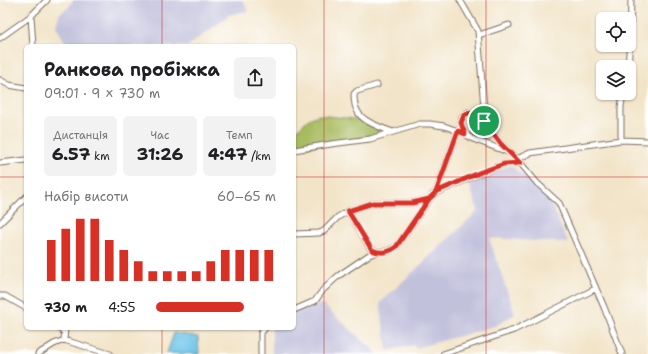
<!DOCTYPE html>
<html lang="uk">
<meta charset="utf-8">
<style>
:root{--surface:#fff;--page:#f2f2f2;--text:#202124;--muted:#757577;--accent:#d93025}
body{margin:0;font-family:"Shantell Sans",sans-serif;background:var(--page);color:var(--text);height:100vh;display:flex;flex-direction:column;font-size:15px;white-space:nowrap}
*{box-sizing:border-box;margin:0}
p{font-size:13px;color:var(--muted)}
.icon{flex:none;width:22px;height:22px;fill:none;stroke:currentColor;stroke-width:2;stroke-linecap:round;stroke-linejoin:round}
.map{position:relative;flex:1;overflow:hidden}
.details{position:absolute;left:24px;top:44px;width:272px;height:286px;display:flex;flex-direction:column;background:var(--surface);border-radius:6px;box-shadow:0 1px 3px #0004}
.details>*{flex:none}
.controls{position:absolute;left:596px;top:12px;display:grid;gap:8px}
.controls a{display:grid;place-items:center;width:40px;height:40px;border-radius:6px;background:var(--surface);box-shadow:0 1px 3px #0004;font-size:20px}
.pin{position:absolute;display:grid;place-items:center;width:34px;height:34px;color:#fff;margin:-17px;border:2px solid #fff;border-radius:50%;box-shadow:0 1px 4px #0007}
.round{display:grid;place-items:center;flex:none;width:42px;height:42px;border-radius:6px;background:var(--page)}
.head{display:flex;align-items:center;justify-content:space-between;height:68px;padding:0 20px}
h1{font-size:18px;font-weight:700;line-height:30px}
.metrics{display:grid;grid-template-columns:repeat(3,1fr);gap:6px;height:68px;padding:4px 20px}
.metrics div{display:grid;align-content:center;border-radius:6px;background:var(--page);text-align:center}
.metrics b{font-size:17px;font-weight:700}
.metrics small{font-size:11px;font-weight:400}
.metrics p{font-size:11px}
.chart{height:112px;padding:8px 20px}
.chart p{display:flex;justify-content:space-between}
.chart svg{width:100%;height:72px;margin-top:4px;stroke:var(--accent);stroke-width:6}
ul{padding:0 20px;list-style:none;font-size:13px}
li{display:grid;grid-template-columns:64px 48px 1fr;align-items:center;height:30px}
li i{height:10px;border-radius:5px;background:var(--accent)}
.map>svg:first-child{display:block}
</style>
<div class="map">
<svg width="648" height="354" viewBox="0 0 648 354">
<rect width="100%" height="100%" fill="#fff"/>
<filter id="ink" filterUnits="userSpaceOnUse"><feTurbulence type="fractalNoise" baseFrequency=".025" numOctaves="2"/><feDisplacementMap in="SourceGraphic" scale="8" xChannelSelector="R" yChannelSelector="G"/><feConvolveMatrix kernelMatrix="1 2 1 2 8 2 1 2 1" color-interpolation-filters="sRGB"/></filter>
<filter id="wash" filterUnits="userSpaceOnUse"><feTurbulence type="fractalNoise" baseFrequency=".012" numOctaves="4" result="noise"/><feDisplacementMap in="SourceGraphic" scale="16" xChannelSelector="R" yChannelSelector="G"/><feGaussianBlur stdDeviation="0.9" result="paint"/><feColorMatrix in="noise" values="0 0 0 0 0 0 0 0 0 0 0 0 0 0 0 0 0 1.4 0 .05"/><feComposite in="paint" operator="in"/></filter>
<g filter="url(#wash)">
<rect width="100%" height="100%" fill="#f2e4c8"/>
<path fill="#c2c1dc" d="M73,0h139l2,1 3,-1h25l7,11 -22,4v2l-39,29h-121l-11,-20 3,-12 10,-7z
M511,166l36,28 21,49 -79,-5 26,76 -20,12 -79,22 -3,-3 -22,5h-4l-7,-47 98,-92 -10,-31z
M322,304l56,50h-106v-26h22v-16z"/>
<path fill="#a7bc61" stroke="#717340" d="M319,115l44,5 13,8 4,6 -2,2 -84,13v-15c8,-9 13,-16 25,-19z"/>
<path fill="#6ac4e8" stroke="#527783" d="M174,333l24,4 1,17 -32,-1z"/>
</g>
<g filter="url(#ink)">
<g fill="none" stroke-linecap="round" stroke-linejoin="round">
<g stroke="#7b6b5a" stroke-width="7">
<path id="minor" d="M460,0l18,31 7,90
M479,35l30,-10
M0,38l31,-22
M33,46l-2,-30 16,-16
M628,67l2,-28 1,-39
M0,80l9,5 17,3
M377,85l-20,6 -3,3c0,5 1,14 4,18 4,9 26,17 35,20
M465,134l-4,-11 1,-6 6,-5 6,1 11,8 15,22 17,16 20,24 22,20 45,104 18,47
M621,140v-33l2,-14
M294,150l37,-6 39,-5 50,-15h10l14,2 14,5 7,3 8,5 35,13
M517,159l13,-6 91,-13 27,1
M0,163l26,-3
M436,192l22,-61
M348,211l22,37 7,4
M0,223l26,-26
M294,234l25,-1 5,-2 14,-14 10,-6 25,-8h39l17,-4
M0,296h5l21,12
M294,310l21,-9 8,-11 15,-14 31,-21 8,-3 11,-1 8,-4 37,-53 48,-21 23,-9 16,-1
M58,328l6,4
M64,340l1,-12
M38,354l16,-10 10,-4 46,14
M261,354v-21l4,-5
M443,354l71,-24 81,-41"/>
</g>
<use href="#minor" stroke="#fff" stroke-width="5"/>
</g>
</g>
<g fill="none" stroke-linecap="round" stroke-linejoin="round" filter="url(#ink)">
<g stroke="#fff" stroke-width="8">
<path id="route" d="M484,121l-13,-9 -7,3 -3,8 4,11 -7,-3 -22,61 -7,7 -33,48c-7,5 -16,7 -24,3l-24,-39 25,-8h39l17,-4 9,-8 43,-19 23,-8 16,-1 -20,-20 -16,-22"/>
</g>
<use href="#route" stroke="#d93025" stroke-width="5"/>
</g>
<path fill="none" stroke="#d62828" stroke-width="1" stroke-opacity="0.55" d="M162,0v46M324,0v354M486,0v354M0,177h26M294,177h354M162,328v26"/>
</svg>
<div class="controls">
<a><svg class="icon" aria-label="locate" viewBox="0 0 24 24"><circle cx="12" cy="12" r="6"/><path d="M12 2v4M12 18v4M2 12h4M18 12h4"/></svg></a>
<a><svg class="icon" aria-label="layers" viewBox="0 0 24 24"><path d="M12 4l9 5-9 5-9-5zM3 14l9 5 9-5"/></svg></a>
</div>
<div class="pin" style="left:484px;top:121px;background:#1e9e55"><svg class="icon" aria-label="arrive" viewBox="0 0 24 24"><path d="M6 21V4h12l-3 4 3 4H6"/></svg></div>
<section class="details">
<div class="head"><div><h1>Ранкова пробіжка</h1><p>09:01 · 9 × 730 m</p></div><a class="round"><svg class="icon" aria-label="share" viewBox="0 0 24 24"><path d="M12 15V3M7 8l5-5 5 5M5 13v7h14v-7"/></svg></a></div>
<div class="metrics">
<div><p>Дистанція</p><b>6.57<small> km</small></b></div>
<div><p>Час</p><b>31:26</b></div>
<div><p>Темп</p><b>4:47<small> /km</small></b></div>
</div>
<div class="chart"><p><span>Набір висоти</span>60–65 m</p>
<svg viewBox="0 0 160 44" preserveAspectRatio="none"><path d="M5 44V19M15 44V12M25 44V6M35 44V6M45 44V19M55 44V25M65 44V32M75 44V38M85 44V38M95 44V38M105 44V38M115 44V32M125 44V25M135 44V25M145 44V25M155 44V25"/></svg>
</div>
<ul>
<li><b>730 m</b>4:55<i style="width:73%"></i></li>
</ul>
</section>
</div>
